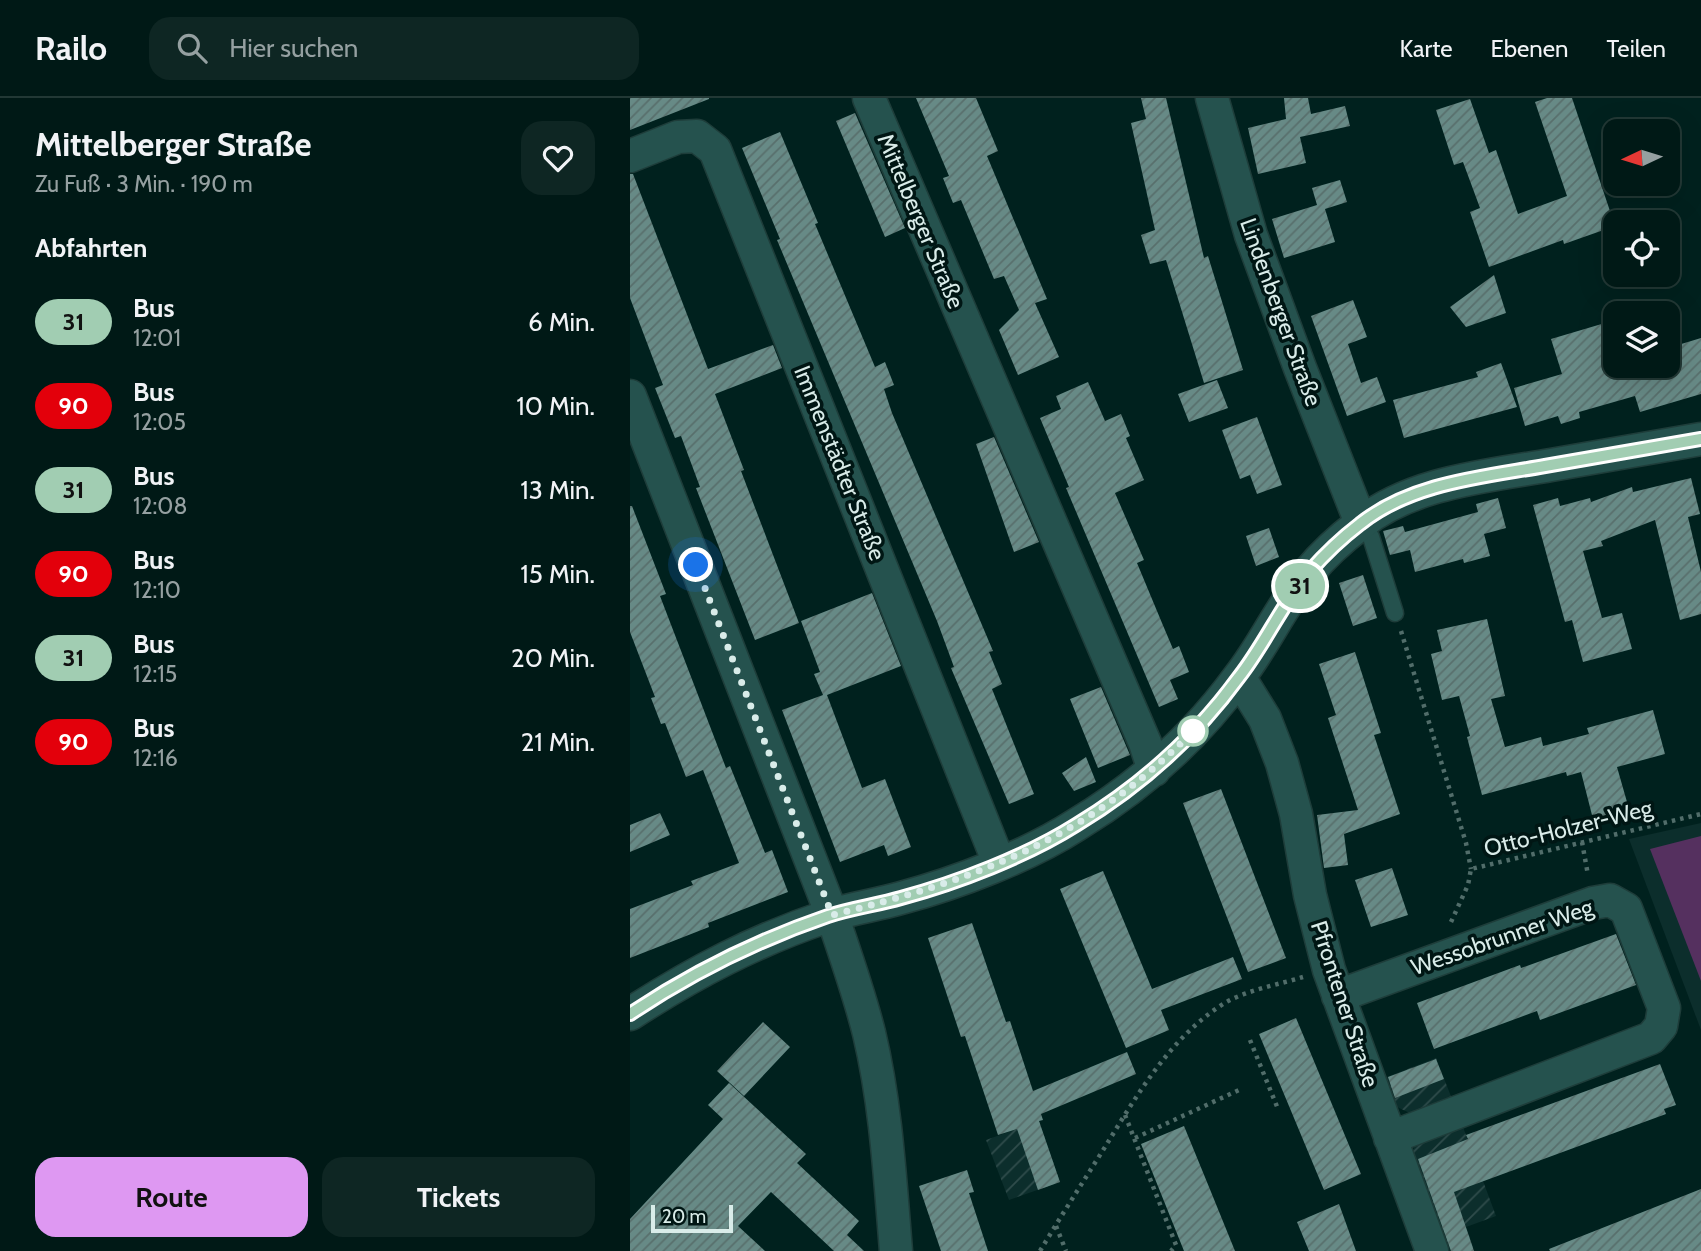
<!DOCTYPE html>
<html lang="de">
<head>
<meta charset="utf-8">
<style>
	:root { --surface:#001916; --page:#0e2623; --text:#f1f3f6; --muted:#95a0a1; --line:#223835; --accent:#de98f2 }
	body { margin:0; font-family:Cabin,sans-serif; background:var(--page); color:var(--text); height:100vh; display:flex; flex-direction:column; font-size:26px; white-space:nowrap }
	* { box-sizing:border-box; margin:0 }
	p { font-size:23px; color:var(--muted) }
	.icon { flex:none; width:38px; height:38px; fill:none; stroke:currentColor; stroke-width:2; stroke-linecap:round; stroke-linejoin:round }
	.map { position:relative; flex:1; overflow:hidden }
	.drawer { display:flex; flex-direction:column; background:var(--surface); width:630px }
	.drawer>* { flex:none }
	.badge { padding:0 14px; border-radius:23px; font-size:24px; line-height:46px }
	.needle { width:46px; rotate:266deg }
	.buttons { position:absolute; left:973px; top:21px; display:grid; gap:14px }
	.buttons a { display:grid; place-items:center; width:77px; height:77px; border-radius:14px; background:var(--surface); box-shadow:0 7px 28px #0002,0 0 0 2px var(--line); font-size:35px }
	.scale { position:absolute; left:21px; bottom:18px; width:82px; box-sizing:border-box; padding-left:7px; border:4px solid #d9ece9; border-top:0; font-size:19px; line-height:24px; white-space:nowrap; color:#d9ece9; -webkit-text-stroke:5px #001614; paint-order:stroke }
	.you { position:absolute; width:35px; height:35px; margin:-18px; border:5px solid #fff; border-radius:50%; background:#1a73e8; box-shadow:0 0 0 10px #1a73e833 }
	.map>.badge { position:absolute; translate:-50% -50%; box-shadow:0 0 0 4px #fff }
	h2 { padding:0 35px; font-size:26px; line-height:63px }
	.round { display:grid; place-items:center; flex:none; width:74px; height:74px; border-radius:21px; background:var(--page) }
	.summary { display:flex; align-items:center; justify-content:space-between; height:119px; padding:0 35px }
	h1 { font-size:33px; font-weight:700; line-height:52px }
	.button { display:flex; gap:14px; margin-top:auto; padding:14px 35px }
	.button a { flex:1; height:80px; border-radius:21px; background:var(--accent); color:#111; font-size:28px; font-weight:700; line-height:80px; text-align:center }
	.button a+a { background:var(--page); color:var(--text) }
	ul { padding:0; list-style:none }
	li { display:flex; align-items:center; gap:21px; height:84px; padding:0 35px }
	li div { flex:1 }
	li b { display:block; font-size:26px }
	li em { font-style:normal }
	li .badge { min-width:77px; font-weight:700; text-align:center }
	header { display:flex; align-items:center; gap:42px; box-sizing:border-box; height:98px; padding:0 35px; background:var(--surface); border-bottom:2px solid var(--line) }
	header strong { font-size:33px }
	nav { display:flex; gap:38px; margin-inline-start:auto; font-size:24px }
	.search { width:490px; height:63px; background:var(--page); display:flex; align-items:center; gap:18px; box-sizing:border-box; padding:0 24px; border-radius:21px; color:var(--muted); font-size:26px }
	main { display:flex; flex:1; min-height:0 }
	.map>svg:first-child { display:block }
	.built { fill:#0c2e2c }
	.industrial { fill:url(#industrial-furrows) }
	.pitch { fill:#55305f }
	.building { fill:url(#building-hatch) }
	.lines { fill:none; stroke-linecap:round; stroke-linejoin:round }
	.service-casing { stroke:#1e3d3a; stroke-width:19 }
	.minor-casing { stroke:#1e3d3a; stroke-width:35 }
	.path { stroke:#516d6a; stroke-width:4.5; stroke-dasharray:3.5 5; stroke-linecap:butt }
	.service { stroke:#25524e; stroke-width:16 }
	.minor { stroke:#25524e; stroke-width:32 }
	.line-casing { stroke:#fff; stroke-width:16 }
	.line { stroke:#a1cdb2; stroke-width:10 }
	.walk { stroke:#d9ece9; stroke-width:7; stroke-dasharray:0 12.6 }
	.stop-dot { fill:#fff; stroke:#a1cdb2; stroke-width:3.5 }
	.labels { text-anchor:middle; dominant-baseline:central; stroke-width:7; stroke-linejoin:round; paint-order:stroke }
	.street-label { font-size:23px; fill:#d9ece9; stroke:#001614 }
</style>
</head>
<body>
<header>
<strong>Railo</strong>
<div class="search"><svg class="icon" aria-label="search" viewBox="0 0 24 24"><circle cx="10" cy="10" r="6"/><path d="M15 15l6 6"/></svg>Hier suchen</div>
<nav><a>Karte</a><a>Ebenen</a><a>Teilen</a></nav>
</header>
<main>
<section class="drawer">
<div class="summary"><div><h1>Mittelberger Straße</h1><p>Zu Fuß · 3 Min. · 190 m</p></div><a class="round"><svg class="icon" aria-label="heart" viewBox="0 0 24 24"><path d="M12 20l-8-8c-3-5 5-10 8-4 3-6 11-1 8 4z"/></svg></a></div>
<h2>Abfahrten</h2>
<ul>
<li><span class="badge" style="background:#a1cdb2;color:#111">31</span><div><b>Bus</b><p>12:01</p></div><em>6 Min.</em></li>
<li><span class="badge" style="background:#e3000b;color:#fff">90</span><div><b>Bus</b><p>12:05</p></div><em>10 Min.</em></li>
<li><span class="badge" style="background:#a1cdb2;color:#111">31</span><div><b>Bus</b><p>12:08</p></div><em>13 Min.</em></li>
<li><span class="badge" style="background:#e3000b;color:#fff">90</span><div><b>Bus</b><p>12:10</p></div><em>15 Min.</em></li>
<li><span class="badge" style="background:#a1cdb2;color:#111">31</span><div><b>Bus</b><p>12:15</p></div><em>20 Min.</em></li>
<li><span class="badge" style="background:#e3000b;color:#fff">90</span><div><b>Bus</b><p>12:16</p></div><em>21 Min.</em></li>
</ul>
<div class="button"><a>Route</a><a>Tickets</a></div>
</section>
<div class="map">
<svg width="1071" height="1153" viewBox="0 0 1071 1153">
	<defs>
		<pattern id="industrial-furrows" width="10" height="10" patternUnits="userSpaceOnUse" patternTransform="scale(1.75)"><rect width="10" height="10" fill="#0c2e2c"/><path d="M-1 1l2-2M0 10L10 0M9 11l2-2" fill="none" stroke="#2f4c4b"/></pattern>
		<pattern id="building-hatch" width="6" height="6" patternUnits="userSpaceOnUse" patternTransform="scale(1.75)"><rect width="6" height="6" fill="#678a86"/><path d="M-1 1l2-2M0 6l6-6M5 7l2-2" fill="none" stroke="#586f6c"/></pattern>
	</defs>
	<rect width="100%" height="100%" fill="#00211e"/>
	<path class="built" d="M 1071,725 L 1071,932 L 999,741 Z"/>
	<path class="industrial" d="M 806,960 L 822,1001 L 782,1016 L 767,1009 L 757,979 Z
		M 830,1021 L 866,1118 L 836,1129 L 843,1149 L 832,1153 L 820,1153 L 783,1052 L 789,1038 Z
		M 409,1023 L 430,1084 L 379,1102 L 356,1042 Z"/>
	<path class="pitch" d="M 1071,738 L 1071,883 L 1020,751 Z"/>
	<path class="building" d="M 0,0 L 79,0 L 79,1 L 0,32 Z
		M 286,0 L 346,0 L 368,53 L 357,58 L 417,201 L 405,205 L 429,259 L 388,277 L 369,232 L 389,212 L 374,178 L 364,181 L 331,102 L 323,105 L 313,80 L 319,78 Z
		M 511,0 L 536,0 L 574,160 L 578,158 L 613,272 L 574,285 L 536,162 L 520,166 L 511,137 L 525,132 L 501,25 L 516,21 Z
		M 654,0 L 678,0 L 681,16 L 715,8 L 720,28 L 670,39 L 676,65 L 628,76 L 618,30 L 656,21 Z
		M 917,0 L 942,0 L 985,128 L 934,146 L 933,142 L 859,169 L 840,114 L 850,110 L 833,64 L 824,67 L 806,12 L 840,1 L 859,55 L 866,52 L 888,116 L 937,98 L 905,4 Z
		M 225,15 L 275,130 L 255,139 L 206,23 Z
		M 150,34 L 188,125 L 185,126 L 245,269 L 255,264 L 264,287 L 254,291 L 262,315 L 363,553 L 359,554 L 372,586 L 362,591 L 404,696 L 379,706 L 321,570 L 324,569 L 307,523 L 147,142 L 150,141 L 112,50 Z
		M 0,76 L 3,76 L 78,271 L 143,247 L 152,270 L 85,296 L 114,372 L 111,373 L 169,525 L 125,542 L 66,390 L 70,389 L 51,338 L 45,340 L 25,290 L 33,287 L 0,200 Z
		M 710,82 L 717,104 L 695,111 L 705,144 L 654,160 L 642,121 L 687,107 L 682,90 Z
		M 864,177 L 876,215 L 836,229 L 820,209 Z
		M 723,202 L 737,239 L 718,246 L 731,285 L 747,279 L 756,304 L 717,318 L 681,218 Z
		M 985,222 L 985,268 L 1038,268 L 1038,250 L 1071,240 L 1071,296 L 1010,314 L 1005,298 L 949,314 L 950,320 L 931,326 L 928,318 L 895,328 L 884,290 L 932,276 L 921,241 Z
		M 871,265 L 887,309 L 774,340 L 763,302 L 848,279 L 846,274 Z
		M 587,282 L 598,310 L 559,324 L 548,296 Z
		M 458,284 L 475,323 L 491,316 L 500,338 L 496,340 L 514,382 L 485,395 L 514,462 L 507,465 L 532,525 L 543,551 L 549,548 L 559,574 L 540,582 L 548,601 L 529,609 L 436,390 L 439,389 L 410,320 L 431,311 L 426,298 Z
		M 627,319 L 652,387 L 627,396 L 620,377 L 610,381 L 592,332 Z
		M 364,339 L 409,444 L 384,454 L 346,346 Z
		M 1061,380 L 1070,416 L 1058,419 L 1071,474 L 1071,516 L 1050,522 L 1025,422 L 971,443 L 973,448 L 953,453 L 972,520 L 992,515 L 1002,551 L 953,564 L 942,522 L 935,524 L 903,407 L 928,400 L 930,408 L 960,400 L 961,404 L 1002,389 L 1003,394 Z
		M 868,400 L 876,430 L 854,436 L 860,458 L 834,465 L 833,461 L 785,474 L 780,452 L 760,457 L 753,433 L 773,428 L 777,440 L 775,434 L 848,414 L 846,406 Z
		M 0,408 L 2,408 L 36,496 L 30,498 L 96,670 L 100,668 L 135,755 L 142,752 L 158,794 L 78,825 L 79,829 L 0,860 L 0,811 L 63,787 L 61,783 L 109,765 L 73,672 L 56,679 L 35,625 L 31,626 L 21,600 L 25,599 L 0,534 Z
		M 639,430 L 649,459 L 626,468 L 616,438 Z
		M 733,477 L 747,520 L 723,528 L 709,485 Z
		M 242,495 L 271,568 L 197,597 L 232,690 L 255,681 L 281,749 L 258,758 L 254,747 L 210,764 L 152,612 L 193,597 L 184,576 L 190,574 L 171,523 Z
		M 857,521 L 875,598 L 861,601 L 875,649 L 911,639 L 913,648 L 959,636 L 957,630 L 1023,612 L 1035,656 L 987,669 L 999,711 L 963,721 L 951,674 L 937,678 L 936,674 L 852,697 L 837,639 L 840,638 L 829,598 L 812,602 L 801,556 L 812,553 L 807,532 Z
		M 725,554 L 751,635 L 744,637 L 770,716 L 714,736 L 718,767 L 694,770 L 687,717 L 728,712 L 698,620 L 706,617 L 689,566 Z
		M 471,589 L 500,657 L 468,670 L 440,601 Z
		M 456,659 L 466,684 L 444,693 L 432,675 Z
		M 591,691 L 656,860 L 618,874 L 553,705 Z
		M 30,715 L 40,737 L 0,754 L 0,727 Z
		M 762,770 L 778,817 L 741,829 L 725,782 Z
		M 473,773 L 522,891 L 603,859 L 612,881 L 531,912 L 539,932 L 496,950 L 430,791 Z
		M 342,825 L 376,924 L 380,923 L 403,993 L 497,954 L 506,976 L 411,1016 L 413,1022 L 409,1023 L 430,1084 L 408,1092 L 387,1031 L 368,1037 L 335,938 L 331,939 L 298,840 Z
		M 986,836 L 1006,887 L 910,922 L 907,913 L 804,951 L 787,905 L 890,867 L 891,870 Z
		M 666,920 L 731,1076 L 694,1092 L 629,936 Z
		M 133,924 L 160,949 L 114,998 L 87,973 Z
		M 806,961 L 814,981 L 765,1000 L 758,979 Z
		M 1030,966 L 1046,1007 L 1034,1011 L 1036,1016 L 824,1094 L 844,1153 L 821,1153 L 788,1061 L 838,1041 L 836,1037 Z
		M 99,985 L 176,1056 L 167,1065 L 229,1123 L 217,1137 L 234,1153 L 204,1153 L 141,1094 L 108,1128 L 135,1153 L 0,1153 L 0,1121 L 93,1021 L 78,1007 Z
		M 554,1028 L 579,1089 L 605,1153 L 554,1153 L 511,1046 Z
		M 337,1072 L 344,1094 L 339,1095 L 358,1153 L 311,1153 L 289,1088 Z
		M 1071,1091 L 1071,1153 L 920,1153 L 919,1151 Z
		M 709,1106 L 726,1153 L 679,1153 L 667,1124 Z"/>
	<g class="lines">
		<defs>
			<path id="service" d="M 731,425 L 741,439 L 765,515"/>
			<path id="minor" d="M 239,0 L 515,645 L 524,672
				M 582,0 L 621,137 L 670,270 L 731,425
				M 0,58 L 48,39 L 67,38 L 85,52 L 369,765
				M 0,298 L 202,817 C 215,856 229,895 239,935 C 256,1006 260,1080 266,1153
				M 609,579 L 635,621 L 652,665 L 666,716 L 680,797 L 699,872 L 802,1153
				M 708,898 L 963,805 L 980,802 L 996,811 L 1034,910 L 1031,928 L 1021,940 L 760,1040
				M 0,916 C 65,874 124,843 198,818 C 222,810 247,807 271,800 C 327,785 398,758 446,727 C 509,689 566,638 609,579 C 635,546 652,506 679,474 C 693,457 713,439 730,426 C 782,384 857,378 921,367 C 971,358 1021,350 1071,341"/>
		</defs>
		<use href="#service" class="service-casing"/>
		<use href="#minor" class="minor-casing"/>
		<path class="path" d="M 771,533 L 836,745 L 841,771
			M 952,744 L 958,777
			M 821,824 L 838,787 L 841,771 L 1071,716
			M 620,942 L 648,1011
			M 495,1017 L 546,1147 L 541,1153
			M 505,1040 L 609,992
			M 426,1128 L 436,1153
			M 410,1153 C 431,1118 453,1084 475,1049 C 507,997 540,940 593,906 C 616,892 647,887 673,879"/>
		<use href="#service" class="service"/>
		<use href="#minor" class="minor"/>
	</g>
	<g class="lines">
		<defs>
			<path id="line" d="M 0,916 C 63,874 125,843 198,818 C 222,810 247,807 271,800 C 327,785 397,758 446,727 C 509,689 566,638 609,579 C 635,546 652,506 679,474 C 694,457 713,439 730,426 C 781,385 853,379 915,368 C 967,359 1019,350 1071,341"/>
		</defs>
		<use href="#line" class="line-casing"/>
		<use href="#line" class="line"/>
		<path class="walk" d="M 66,467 L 202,817 C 345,782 458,741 563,633"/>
	</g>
	<circle class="stop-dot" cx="563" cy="633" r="14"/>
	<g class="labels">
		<g class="street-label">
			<text transform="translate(291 123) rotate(67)">Mittelberger Straße</text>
			<text transform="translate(651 214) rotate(70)">Lindenberger Straße</text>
			<text transform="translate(210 365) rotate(68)">Immenstädter Straße</text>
			<text transform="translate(938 730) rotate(-14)">Otto-Holzer-Weg</text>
			<text transform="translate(872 839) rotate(-19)">Wessobrunner Weg</text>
			<text transform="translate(715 906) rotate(72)">Pfrontener Straße</text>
		</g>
	</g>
</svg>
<div class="buttons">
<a><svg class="needle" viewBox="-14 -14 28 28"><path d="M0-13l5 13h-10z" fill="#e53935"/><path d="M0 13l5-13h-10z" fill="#95a0a1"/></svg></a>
<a><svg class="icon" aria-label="locate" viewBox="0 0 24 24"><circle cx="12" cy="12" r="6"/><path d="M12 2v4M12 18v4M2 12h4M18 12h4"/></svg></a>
<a><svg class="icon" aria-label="layers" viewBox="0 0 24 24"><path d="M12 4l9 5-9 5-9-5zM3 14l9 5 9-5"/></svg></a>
</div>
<div class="scale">20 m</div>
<div class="you" style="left:66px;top:467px"></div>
<b class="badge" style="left:670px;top:488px;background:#a1cdb2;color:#111">31</b>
</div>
</main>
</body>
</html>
